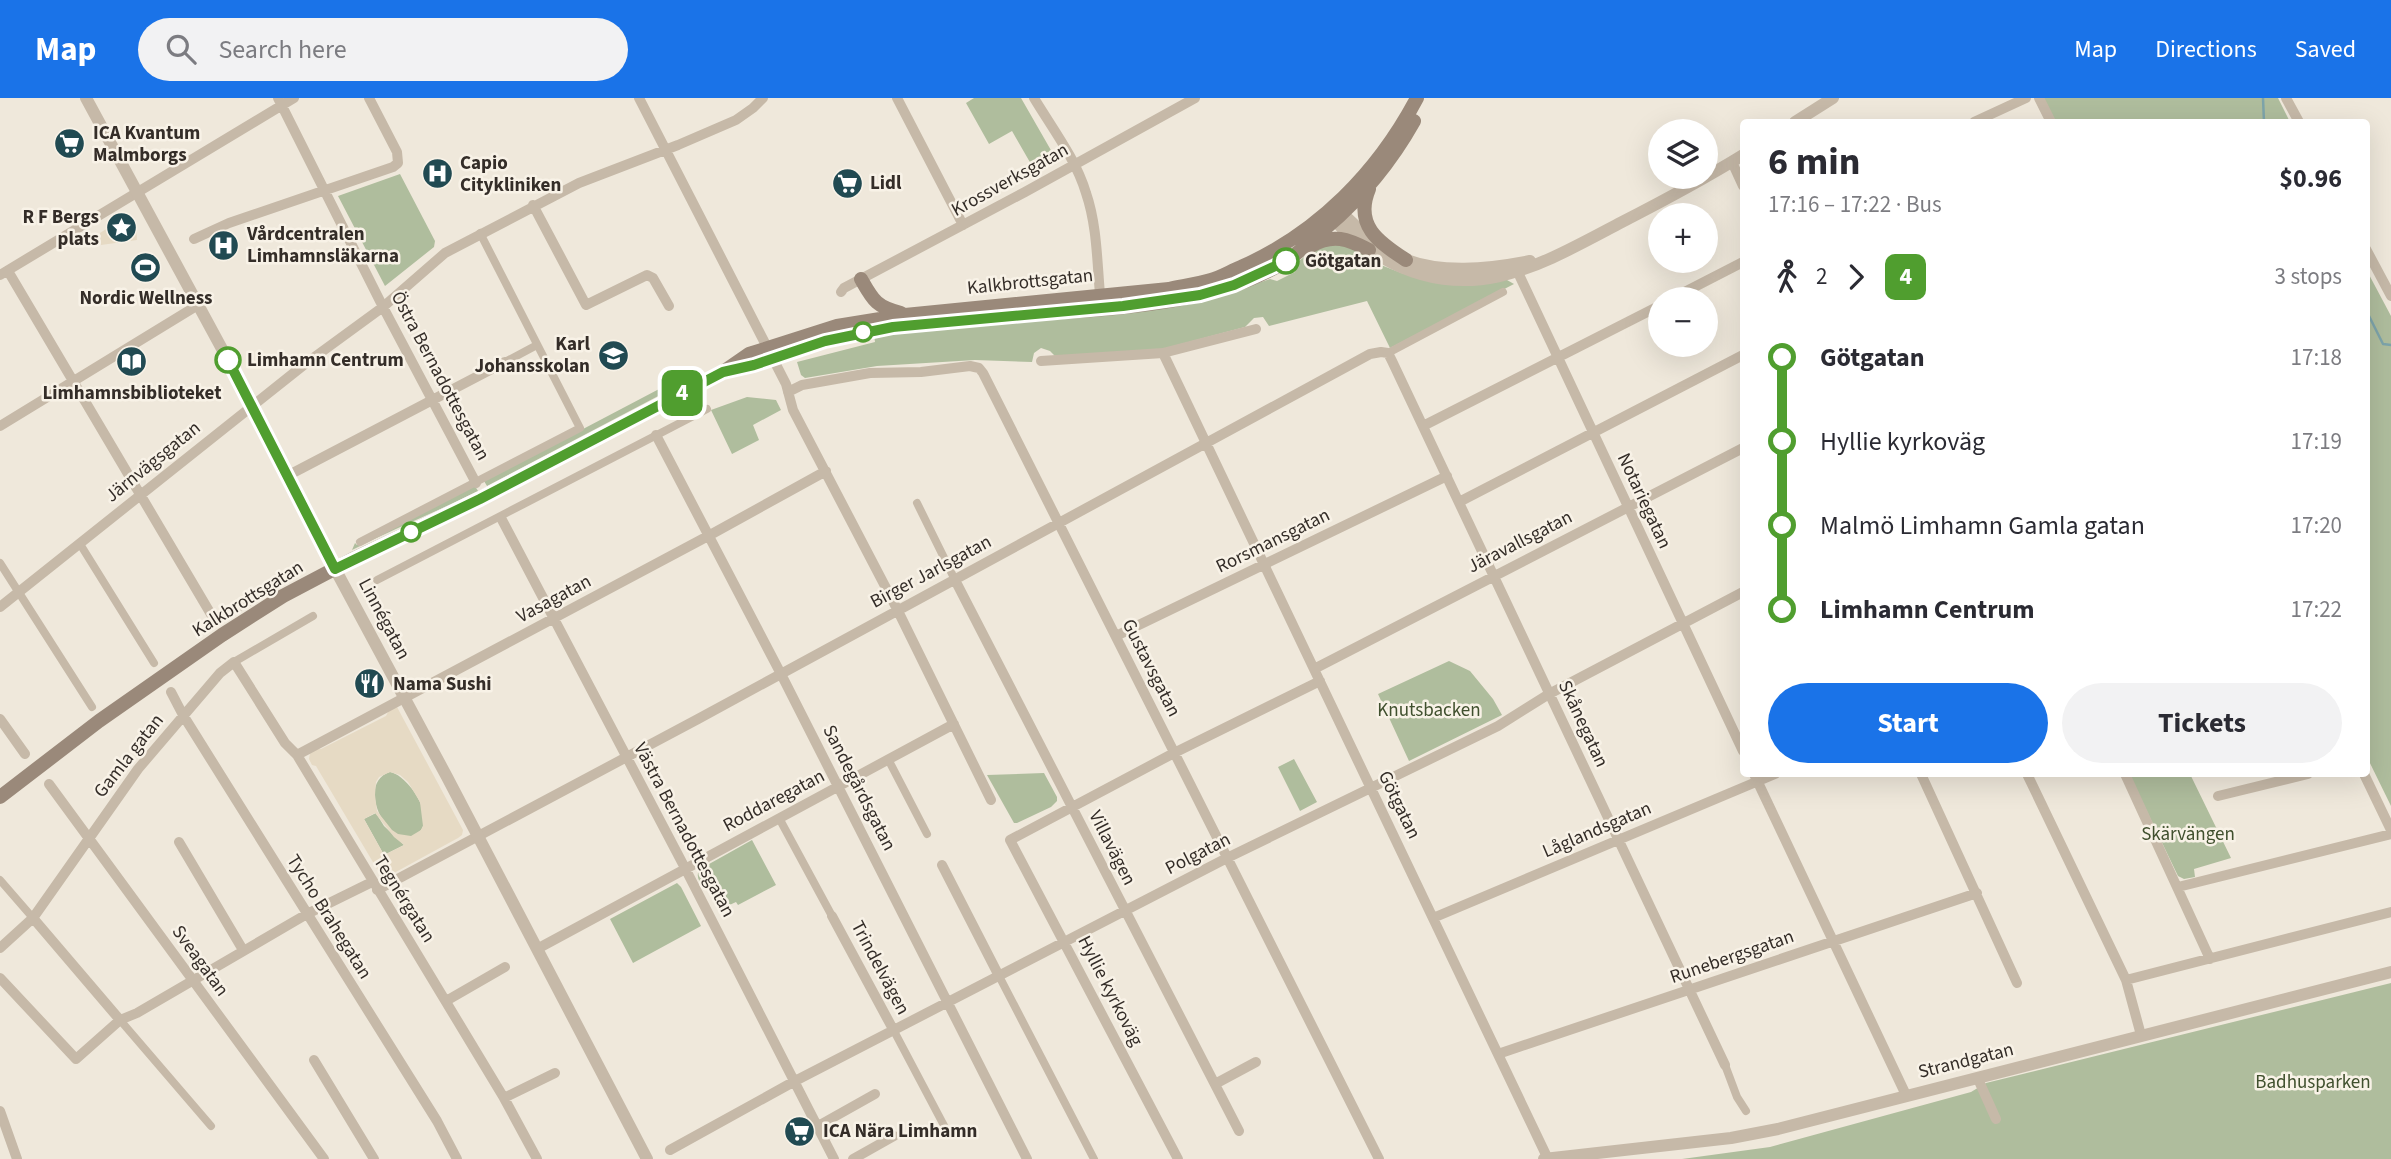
<!DOCTYPE html>
<html lang="en">
<head>
<meta charset="utf-8">
<style>
	:root { --surface:#fff; --page:#f2f2f3; --text:#2b2b33; --muted:#7c7c81; --accent:#1a73e8 }
	body { margin:0; font-family:"Source Sans 3",sans-serif; background:var(--page); color:var(--text); height:100vh; display:flex; flex-direction:column; font-size:26px; white-space:nowrap }
	* { box-sizing:border-box; margin:0 }
	p { font-size:23px; color:var(--muted) }
	.icon { flex:none; width:38px; height:38px; fill:none; stroke:currentColor; stroke-width:2; stroke-linecap:round; stroke-linejoin:round }
	.map { position:relative; flex:1; overflow:hidden }
	.details { position:absolute; left:1740px; top:21px; width:630px; height:658px; display:flex; flex-direction:column; background:var(--surface); border-radius:7px; box-shadow:0 7px 28px #0002 }
	.details>* { flex:none }
	.badge { padding:0 14px; border-radius:10px; font-size:24px; line-height:46px }
	.tools { position:absolute; left:1648px; top:21px; display:grid; gap:14px }
	.tools a { display:grid; place-items:center; width:70px; height:70px; border-radius:50%; background:var(--surface); box-shadow:0 7px 28px #0002; font-size:35px }
	.map>.badge { position:absolute; translate:-50% -50%; box-shadow:0 0 0 4px #fff }
	.legs { display:flex; align-items:center; gap:10px; height:77px; padding:0 28px; font-size:23px }
	.legs p { margin-inline-start:auto }
	.headline { display:flex; align-items:center; justify-content:space-between; height:119px; padding:0 28px }
	h1 { font-size:38px; font-weight:700; line-height:52px }
	.button { display:flex; gap:14px; margin-top:auto; padding:14px 28px }
	.button a { flex:1; height:80px; border-radius:42px; background:var(--accent); color:#fff; font-size:28px; font-weight:700; line-height:80px; text-align:center }
	.button a+a { background:var(--page); color:var(--text) }
	ul { padding:0 28px; list-style:none }
	li { display:flex; align-items:center; gap:24px; height:84px; font-size:26px }
	li i { display:grid; place-items:center; width:10px; height:100%; margin:0 9px; background:currentColor }
	li i::after { content:''; width:18px; height:18px; margin:-9px; border:5px solid; border-radius:50%; background:var(--surface) }
	li p { margin-inline-start:auto }
	li:first-child i { background:linear-gradient(#0000 50%,currentColor 0) }
	li:last-child i { background:linear-gradient(currentColor 50%,#0000 0) }
	header { display:flex; align-items:center; gap:42px; box-sizing:border-box; height:98px; padding:0 35px; background:var(--accent); color:#fff }
	header strong { font-size:33px }
	nav { display:flex; gap:38px; margin-inline-start:auto; font-size:24px }
	.search { width:490px; height:63px; background:var(--page); display:flex; align-items:center; gap:18px; box-sizing:border-box; padding:0 24px; border-radius:38px; color:var(--muted); font-size:26px }
	.map>svg:first-child { display:block }
	.green { fill:#afbd9d }
	.plaza { fill:#e6dac4; fill-rule:evenodd }
	.lines { fill:none; stroke-linecap:round; stroke-linejoin:round }
	.stream { stroke:#7da4aa; stroke-width:2.5 }
	.pedestrian { stroke:#c6b9a8; stroke-width:8 }
	.minor { stroke:#c6b9a8; stroke-width:10 }
	.tertiary { stroke:#c6b9a8; stroke-width:12 }
	.secondary { stroke:#9a897a; stroke-width:14 }
	.line-1-casing { stroke:#fff; stroke-width:16 }
	.line-1 { stroke:#509e2f; stroke-width:10 }
	.stop-1-dot { fill:#fff; stroke:#509e2f; stroke-width:3.5 }
	.labels { text-anchor:middle; dominant-baseline:central; stroke-width:5; stroke-linejoin:round; paint-order:stroke }
	.poi-label { font-size:19px; font-weight:bold; fill:#342d28; stroke:#f8f2e7; text-anchor:start }
	.street-label { font-size:19px; fill:#342d28; stroke:#f8f2e7 }
	.stop-label { font-size:19px; font-weight:bold; fill:#342d28; stroke:#f8f2e7; text-anchor:start }
	.park-label { font-size:19px; fill:#40502e; stroke:#f8f2e7 }
</style>
</head>
<body>
<header>
<strong>Map</strong>
<div class="search"><svg class="icon" aria-label="search" viewBox="0 0 24 24"><circle cx="10" cy="10" r="6"/><path d="M15 15l6 6"/></svg>Search here</div>
<nav><a>Map</a><a>Directions</a><a>Saved</a></nav>
</header>
<div class="map">
<svg width="2391" height="1061" viewBox="0 0 2391 1061">
	<rect width="100%" height="100%" fill="#efe8db"/>
	<path class="green" d="M 974,0 L 1021,0 L 1052,54 L 1053,58 L 1050,64 L 1035,73 L 1012,33 L 989,46 L 966,5 Z
		M 2042,0 L 2278,0 L 2290,24 L 2054,24 Z
		M 400,76 L 435,143 L 434,149 L 385,188 L 338,98 Z
		M 1336,144 L 1365,155 L 1381,167 L 1404,176 L 1507,182 L 1514,186 L 1390,250 L 1367,203 L 1269,228 L 1263,219 L 1254,220 L 1245,229 L 1155,253 L 1055,258 L 1050,253 L 1041,250 L 1034,255 L 1032,264 L 975,262 L 877,268 L 805,280 L 801,277 L 797,264 L 875,244 L 874,237 L 906,231 L 1166,209 L 1215,200 L 1270,181 L 1277,183 L 1295,174 L 1296,165 L 1319,148 Z
		M 2366,171 L 2391,218 L 2391,708 L 2366,657 Z
		M 680,280 L 683,285 L 487,388 L 484,383 Z
		M 747,299 L 776,302 L 781,312 L 753,327 L 759,342 L 732,356 L 711,312 Z
		M 475,388 L 478,393 C 437,414 393,431 352,452 L 355,445 L 357,447 Z
		M 1449,563 L 1470,573 L 1493,601 L 1502,617 L 1409,663 L 1378,596 Z
		M 1294,661 L 1317,704 L 1300,713 L 1278,669 Z
		M 390,674 C 408,677 437,720 418,735 C 391,756 353,686 390,674 Z
		M 1044,675 L 1057,699 L 1057,703 L 1051,709 L 1017,725 L 1014,725 L 987,677 Z
		M 2129,676 L 2190,676 L 2231,760 L 2194,771 L 2195,779 L 2184,781 L 2178,778 Z
		M 376,715 L 384,728 L 404,747 L 384,757 L 364,721 Z
		M 752,742 L 776,787 L 738,807 L 736,804 L 723,810 L 710,787 L 703,790 C 699,782 694,776 702,770 Z
		M 677,785 L 681,789 L 701,828 L 633,865 L 610,821 Z
		M 2391,885 L 2391,1061 L 1682,1061 L 1770,1049 L 1971,994 L 1986,985 Z"/>
	<path class="plaza" d="M 126,118 L 136,126 L 137,142 L 101,147 L 100,135 Z
		M 397,609 L 463,732 L 462,737 L 458,740 L 383,781 L 316,668 L 312,667 L 309,661 L 310,655 L 317,650 L 321,651 L 386,618 L 389,612 ZM 390,674 L 400,677 L 408,684 L 420,704 L 423,728 L 421,732 L 411,738 L 398,736 L 392,732 L 377,713 L 375,697 L 376,684 L 379,679 ZM 375,715 L 394,739 L 404,747 L 384,757 L 364,721 Z"/>
	<g class="lines">
		<path class="stream" d="M 2263,0 L 2264,24
			M 2366,212 L 2383,246 L 2391,247"/>
		<path class="pedestrian" d="M 1388,255 L 1503,194
			M 505,264 L 537,247
			M 917,405 L 955,482
			M 360,444 L 580,330 L 480,135
			M 80,446 L 154,565
			M 0,465 L 92,609
			M 377,482 L 707,311
			M 215,523 L 259,498
			M 234,564 L 313,518
			M 888,661 L 927,736
			M 779,720 L 832,818
			M 0,782 L 33,820
			M 999,878 L 1094,1061
			M 120,922 L 211,1028
			M 894,933 L 949,1037
			M 1725,967 L 1737,999 L 1746,1013"/>
		<path class="minor" d="M 278,0 L 383,209 L 476,385
			M 639,0 L 786,286 L 793,312 L 897,511 L 991,702
			M 897,0 L 963,127
			M 1034,0 C 1052,30 1076,61 1086,95 C 1097,127 1097,163 1100,196
			M 2039,0 L 2051,24
			M 2286,0 L 2299,24
			M 1974,24 L 2026,0
			M 1732,64 L 1743,88
			M 533,107 L 586,207 L 647,177 L 653,180 L 669,208
			M 194,141 L 229,125 L 393,69 L 398,65 L 397,54 L 369,0
			M 2366,151 L 2391,198
			M 1514,166 L 1743,653
			M 8,173 L 215,523
			M 0,177 L 294,0
			M 841,194 L 844,190 L 1025,94 L 1195,0
			M 1671,201 L 1743,164
			M 1163,255 L 1548,1061
			M 1041,263 L 1163,255 L 1256,231
			M 788,294 L 802,287 L 870,275 L 921,274 L 970,268 L 979,270 L 983,275 L 1379,1061
			M 0,328 L 198,207
			M 1423,328 L 1661,207
			M 656,337 L 781,576 L 1027,1061
			M 287,378 L 505,264
			M 1459,404 L 1743,257
			M 501,420 L 685,770 L 834,1061
			M 955,482 L 1239,1033
			M 0,509 L 305,266 L 383,209 L 445,155 L 579,85 L 678,47 L 736,22 L 753,10 L 763,0
			M 1116,538 L 1447,378
			M 1314,571 L 1743,350
			M 171,594 L 183,617 L 437,1023 L 457,1061
			M 0,621 L 25,656
			M 297,657 L 710,437 L 826,373
			M 1754,676 L 1906,997
			M 1921,676 L 2017,885
			M 2027,676 L 2126,882 L 2141,937
			M 2125,676 L 2210,861
			M 2364,676 L 2391,732
			M 49,686 L 324,1061
			M 2218,698 L 2308,676
			M 179,744 L 243,852
			M 942,767 L 999,878
			M 2178,789 L 2391,736
			M 377,792 L 698,621 L 1370,256 L 1381,254 L 1388,255 L 1392,263 L 1725,967
			M 832,818 L 894,933
			M 33,820 L 120,922
			M 1433,820 L 1775,676
			M 0,850 L 33,820 L 138,671 L 220,575 L 234,564 L 285,645 L 297,657 L 504,1000 L 537,1061
			M 537,851 L 954,626
			M 0,880 L 76,961 L 120,922 L 137,915 L 307,816 L 372,784
			M 2126,882 L 2391,814
			M 446,903 L 505,869
			M 1498,956 L 1977,795
			M 314,962 L 374,1061
			M 1978,981 L 1996,1021
			M 1215,986 L 1256,964
			M 504,1000 L 555,975
			M 0,1013 L 17,1061
			M 818,1028 L 875,996
			M 670,1052 L 795,983 L 1227,760 L 1498,628 L 1549,596 L 1743,494
			M 853,1061 L 894,1038
			M 1178,1061 L 1010,742 L 1174,655 L 1320,583"/>
		<path class="tertiary" d="M 86,0 L 228,262 L 326,454 L 447,679 L 647,1061
			M 1795,24 L 1833,0
			M 1335,112 L 1342,115 L 1377,148
			M 1333,115 C 1339,135 1366,150 1383,160 C 1472,210 1542,166 1622,124 C 1663,103 1704,81 1743,57
			M 1399,159 C 1439,177 1489,171 1530,163
			M 1544,1061 L 1731,1040 L 1778,1031 L 2391,874"/>
		<path class="secondary" d="M 1369,91 C 1354,127 1378,144 1406,162
			M 1311,148 C 1333,135 1348,141 1369,152
			M 861,181 C 873,202 876,209 901,215
			M 731,272 C 763,265 792,252 823,243 C 857,234 892,229 927,224 C 1034,210 1194,222 1286,163 C 1300,154 1313,141 1327,129 C 1362,99 1391,64 1414,23
			M 0,699 L 99,623 L 222,537 L 283,498 L 355,460 L 479,401 L 723,274 L 749,256 L 837,228 L 905,217 L 1169,191 C 1183,188 1198,186 1211,182 C 1221,179 1231,173 1241,169 C 1318,135 1378,74 1417,0"/>
	</g>
	<g class="lines">
		<defs>
			<path id="line-1" d="M 228,262 L 335,471 L 480,401 L 723,274 L 754,267 L 825,243 L 893,229 L 1123,208 L 1200,197 L 1234,187 L 1286,163"/>
		</defs>
		<use href="#line-1" class="line-1-casing"/>
		<use href="#line-1" class="line-1"/>
	</g>
	<defs>
		<symbol id="supermarket-disc" viewBox="-11 -11 22 22"><circle r="9.5" fill="#214a52" stroke="#f8f2e7"/><path d="M-6-5.5h2.5l.6 2H6L4.5 2H-2.5L-4.4-4H-6ZM-1.5 3.2a1.3 1.3 0 1 0 .1 0ZM3 3.2a1.3 1.3 0 1 0 .1 0Z" fill="#fff"/></symbol>
		<symbol id="hospital-disc" viewBox="-11 -11 22 22"><circle r="9.5" fill="#214a52" stroke="#f8f2e7"/><path d="M-5-5h3v3.5h4V-5h3V5h-3V1.5h-4V5h-3Z" fill="#fff"/></symbol>
		<symbol id="sight-disc" viewBox="-11 -11 22 22"><circle r="9.5" fill="#214a52" stroke="#f8f2e7"/><path d="M0-6L1.8-2.2L6-1.7L2.9 1.2L3.7 5.4L0 3.3L-3.7 5.4L-2.9 1.2L-6-1.7L-1.8-2.2Z" fill="#fff"/></symbol>
		<symbol id="stadium-disc" viewBox="-11 -11 22 22"><circle r="9.5" fill="#214a52" stroke="#f8f2e7"/><path d="M0-5a6.5 5 0 1 0 0 10a6.5 5 0 1 0 0-10ZM-3.5-1.8h7v3.6h-7Z" fill="#fff"/></symbol>
		<symbol id="school-disc" viewBox="-11 -11 22 22"><circle r="9.5" fill="#214a52" stroke="#f8f2e7"/><path d="M0-5L7-2L0 1L-7-2ZM-4 1L0 2.5L4 1V4Q0 6-4 4Z" fill="#fff"/></symbol>
		<symbol id="library-disc" viewBox="-11 -11 22 22"><circle r="9.5" fill="#214a52" stroke="#f8f2e7"/><path d="M-6-4Q-3-5.5-.7-3.5V5Q-3 3-6 4ZM6-4Q3-5.5 .7-3.5V5Q3 3 6 4Z" fill="#fff"/></symbol>
		<symbol id="restaurant-disc" viewBox="-11 -11 22 22"><circle r="9.5" fill="#214a52" stroke="#f8f2e7"/><path d="M-5-6h1v4h1v-4h1v4h1v-4h1v5L-1.5 .5V6h-2V.5L-5-1ZM5-6V6H3V1.5H1.5Q1.5-4 5-6Z" fill="#fff"/></symbol>
	</defs>
	<g fill-rule="evenodd">
		<use href="#supermarket-disc" x="52" y="28" width="35" height="35"/>
		<use href="#hospital-disc" x="420" y="58" width="35" height="35"/>
		<use href="#supermarket-disc" x="830" y="68" width="35" height="35"/>
		<use href="#sight-disc" x="104" y="112" width="35" height="35"/>
		<use href="#hospital-disc" x="206" y="130" width="35" height="35"/>
		<use href="#stadium-disc" x="128" y="152" width="35" height="35"/>
		<use href="#school-disc" x="596" y="240" width="35" height="35"/>
		<use href="#library-disc" x="114" y="246" width="35" height="35"/>
		<use href="#restaurant-disc" x="352" y="568" width="35" height="35"/>
		<use href="#supermarket-disc" x="782" y="1016" width="35" height="35"/>
	</g>
	<g class="stop-1-dot">
		<circle cx="1286" cy="163" r="12"/>
		<circle cx="863" cy="234" r="9"/>
		<circle cx="228" cy="262" r="12"/>
		<circle cx="411" cy="434" r="9"/>
	</g>
	<g class="labels">
		<g class="poi-label">
			<text x="93" y="35">ICA Kvantum<tspan x="93" dy="22">Malmborgs</tspan></text>
			<text x="460" y="65">Capio<tspan x="460" dy="22">Citykliniken</tspan></text>
			<text x="870" y="85">Lidl</text>
			<text x="99" y="119" text-anchor="end">R F Bergs<tspan x="99" dy="22">plats</tspan></text>
			<text x="247" y="136">Vårdcentralen<tspan x="247" dy="22">Limhamnsläkarna</tspan></text>
			<text x="146" y="200" text-anchor="middle">Nordic Wellness</text>
			<text x="590" y="246" text-anchor="end">Karl<tspan x="590" dy="22">Johansskolan</tspan></text>
			<text x="132" y="295" text-anchor="middle">Limhamnsbiblioteket</text>
			<text x="393" y="586">Nama Sushi</text>
			<text x="823" y="1033">ICA Nära Limhamn</text>
		</g>
		<g class="street-label">
			<text transform="translate(1010 82) rotate(-29)">Krossverksgatan</text>
			<text transform="translate(1030 184) rotate(-6)">Kalkbrottsgatan</text>
			<text transform="translate(440 278) rotate(62)">Östra Bernadottesgatan</text>
			<text transform="translate(153 364) rotate(-39)">Järnvägsgatan</text>
			<text transform="translate(1644 403) rotate(65)">Notariegatan</text>
			<text transform="translate(1273 443) rotate(-26)">Rorsmansgatan</text>
			<text transform="translate(1520 444) rotate(-27)">Järavallsgatan</text>
			<text transform="translate(931 474) rotate(-28)">Birger Jarlsgatan</text>
			<text transform="translate(248 501) rotate(-32)">Kalkbrottsgatan</text>
			<text transform="translate(554 501) rotate(-28)">Vasagatan</text>
			<text transform="translate(384 521) rotate(62)">Linnégatan</text>
			<text transform="translate(1151 570) rotate(63)">Gustavsgatan</text>
			<text transform="translate(1583 626) rotate(65)">Skånegatan</text>
			<text transform="translate(129 658) rotate(-52)">Gamla gatan</text>
			<text transform="translate(859 690) rotate(63)">Sandegårdsgatan</text>
			<text transform="translate(774 703) rotate(-28)">Roddaregatan</text>
			<text transform="translate(1399 707) rotate(64)">Götgatan</text>
			<text transform="translate(684 732) rotate(62)">Västra Bernadottesgatan</text>
			<text transform="translate(1597 732) rotate(-23)">Låglandsgatan</text>
			<text transform="translate(1112 750) rotate(63)">Villavägen</text>
			<text transform="translate(1198 756) rotate(-27)">Polgatan</text>
			<text transform="translate(404 801) rotate(58)">Tegnérgatan</text>
			<text transform="translate(329 819) rotate(58)">Tycho Brahegatan</text>
			<text transform="translate(1732 859) rotate(-19)">Runebergsgatan</text>
			<text transform="translate(200 863) rotate(54)">Sveagatan</text>
			<text transform="translate(880 870) rotate(62)">Trindelvägen</text>
			<text transform="translate(1110 893) rotate(63)">Hyllie kyrkoväg</text>
			<text transform="translate(1966 963) rotate(-14)">Strandgatan</text>
		</g>
		<g class="stop-label">
			<text x="1305" y="163">Götgatan</text>
			<text x="247" y="262">Limhamn Centrum</text>
		</g>
		<g class="park-label">
			<text x="1429" y="612">Knutsbacken</text>
			<text x="2188" y="736">Skärvängen</text>
			<text x="2313" y="984">Badhusparken</text>
		</g>
	</g>
</svg>
<div class="tools">
<a><svg class="icon" aria-label="layers" viewBox="0 0 24 24"><path d="M12 4l9 5-9 5-9-5zM3 14l9 5 9-5"/></svg></a>
<a>+</a>
<a>−</a>
</div>
<b class="badge" style="left:682px;top:295px;background:#509e2f;color:#fff">4</b>
<section class="details">
<div class="headline"><div><h1>6 min</h1><p>17:16 – 17:22 · Bus</p></div><b>$0.96</b></div>
<div class="legs"><svg class="icon" aria-label="walk" viewBox="0 0 24 24"><circle cx="13" cy="4" r="2"/><path d="M13 8l-2 6 4 7M11 14l-3 7M7 12l3-4h3l4 4"/></svg>2<svg class="icon" aria-label="forward" viewBox="0 0 24 24"><path d="M9 5l7 7-7 7"/></svg><b class="badge" style="background:#509e2f;color:#fff">4</b><p>3 stops</p></div>
<ul>
<li><i style="color:#509e2f"></i><b>Götgatan</b><p>17:18</p></li>
<li><i style="color:#509e2f"></i><span>Hyllie kyrkoväg</span><p>17:19</p></li>
<li><i style="color:#509e2f"></i><span>Malmö Limhamn Gamla gatan</span><p>17:20</p></li>
<li><i style="color:#509e2f"></i><b>Limhamn Centrum</b><p>17:22</p></li>
</ul>
<div class="button"><a>Start</a><a>Tickets</a></div>
</section>
</div>
</body>
</html>
